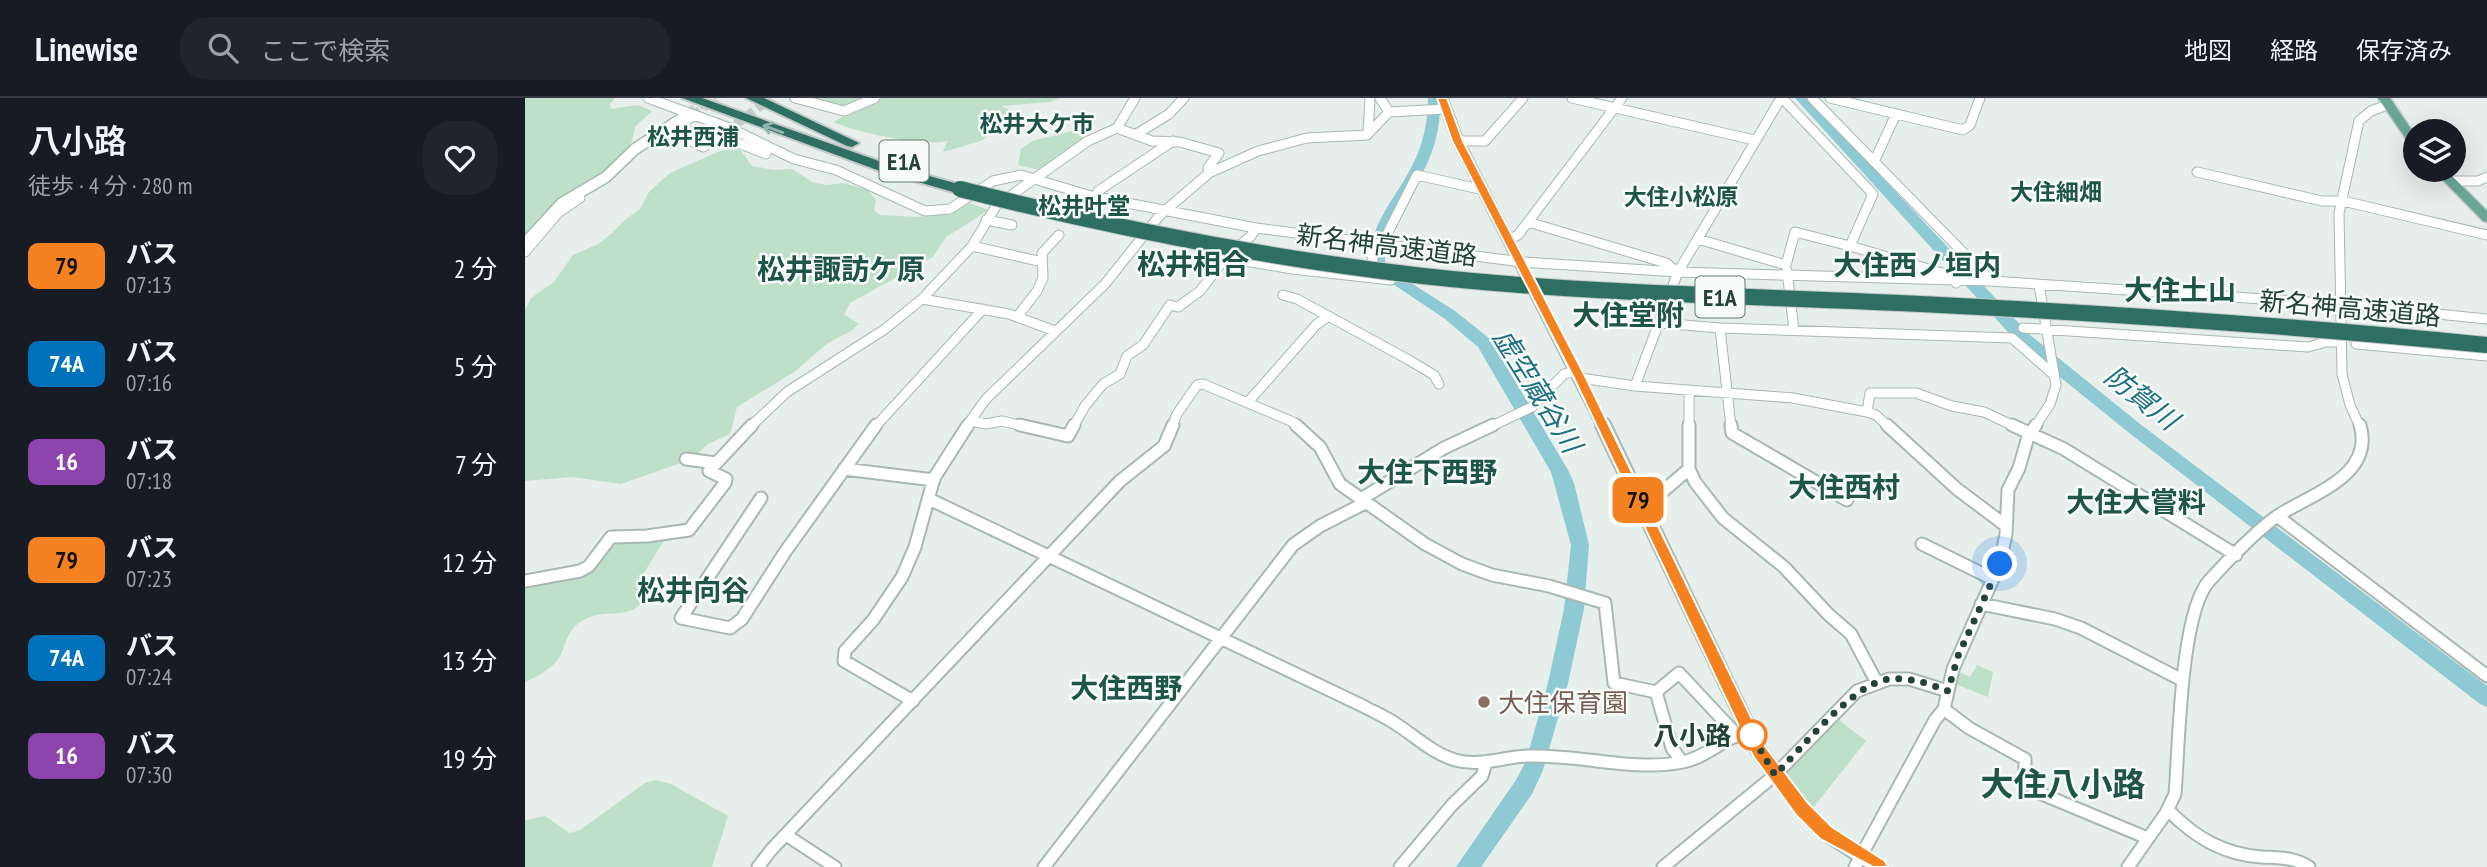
<!DOCTYPE html>
<html lang="ja">
<head>
<meta charset="utf-8">
<style>
	:root { --surface:#171b24; --page:#20242c; --text:#f1f3f6; --muted:#9ea1a6; --line:#363941 }
	body { margin:0; font-family:"PT Sans Narrow","Noto Sans JP",sans-serif; background:var(--page); color:var(--text); height:100vh; display:flex; flex-direction:column; font-size:26px; white-space:nowrap }
	* { box-sizing:border-box; margin:0 }
	p { font-size:23px; color:var(--muted) }
	.icon { flex:none; width:38px; height:38px; fill:none; stroke:currentColor; stroke-width:2; stroke-linecap:round; stroke-linejoin:round }
	.map { position:relative; flex:1; overflow:hidden }
	.drawer { display:flex; flex-direction:column; background:var(--surface); width:525px }
	.drawer>* { flex:none }
	.badge { padding:0 14px; border-radius:10px; font-size:24px; line-height:46px }
	.tools { position:absolute; left:1878px; top:21px; display:grid; gap:14px }
	.tools a { display:grid; place-items:center; width:63px; height:63px; border-radius:50%; background:var(--surface); box-shadow:0 7px 28px #0002; font-size:35px }
	.you { position:absolute; width:35px; height:35px; margin:-18px; border:5px solid #fff; border-radius:50%; background:#1a73e8; box-shadow:0 0 0 10px #1a73e833 }
	.map>.badge { position:absolute; translate:-50% -50%; box-shadow:0 0 0 4px #fff }
	.round { display:grid; place-items:center; flex:none; width:74px; height:74px; border-radius:28px; background:var(--page) }
	.summary { display:flex; align-items:center; justify-content:space-between; height:119px; padding:0 28px }
	h1 { font-size:33px; font-weight:600; line-height:52px }
	ul { padding:0; list-style:none }
	li { display:flex; align-items:center; gap:21px; height:98px; padding:0 28px }
	li div { flex:1 }
	li b { display:block; font-size:26px }
	li em { font-style:normal }
	li .badge { min-width:77px; font-weight:700; text-align:center }
	header { display:flex; align-items:center; gap:42px; box-sizing:border-box; height:98px; padding:0 35px; background:var(--surface); border-bottom:2px solid var(--line) }
	header strong { font-size:33px }
	nav { display:flex; gap:38px; margin-inline-start:auto; font-size:24px }
	.search { width:490px; height:63px; background:var(--page); display:flex; align-items:center; gap:18px; box-sizing:border-box; padding:0 24px; border-radius:28px; color:var(--muted); font-size:26px }
	main { display:flex; flex:1; min-height:0 }
	.map>svg:first-child { display:block }
	.green { fill:#bfe0c8 }
	.lines { fill:none; stroke-linecap:round; stroke-linejoin:round }
	.river { fill:#8ec9d4; fill-rule:evenodd }
	.minor-tunnel { stroke:#bfccc8; stroke-width:9; stroke-dasharray:9 4.5; stroke-linecap:butt }
	.tertiary-tunnel { stroke:#bfccc8; stroke-width:10; stroke-dasharray:10 5; stroke-linecap:butt }
	.minor-far1-casing { stroke:#a8b8b2; stroke-width:11 }
	.minor-casing { stroke:#a8b8b2; stroke-width:15 }
	.tertiary-far1-casing { stroke:#a8b8b2; stroke-width:13 }
	.tertiary-casing { stroke:#a8b8b2; stroke-width:18 }
	.primary-casing { stroke:#c2cac8; stroke-width:3 }
	.motorway-casing { stroke:#c2cac8; stroke-width:4 }
	.minor-far1 { stroke:#fff; stroke-width:9 }
	.minor { stroke:#fff; stroke-width:11 }
	.tertiary-far1 { stroke:#fff; stroke-width:10 }
	.tertiary { stroke:#fff; stroke-width:14 }
	.primary { fill:#6aa596; fill-rule:evenodd }
	.motorway { fill:#2f6f62; fill-rule:evenodd }
	.motorway-bridge-casing { stroke:#c2cac8; stroke-width:18; stroke-linecap:butt }
	.motorway-bridge { stroke:#2f6f62; stroke-width:16 }
	.oneway { stroke:#93b5ae }
	.line { fill:#f58220; stroke:#fff; stroke-width:2 }
	.walk { stroke:#24423a; stroke-width:7; stroke-dasharray:0 12.6 }
	.education-dot { fill:#8d6e63; stroke:#f7fbf9; stroke-width:2.5 }
	.stop-dot { fill:#fff; stroke:#f58220; stroke-width:3.5 }
	.labels { text-anchor:middle; dominant-baseline:central; stroke-width:5; stroke-linejoin:round; paint-order:stroke }
	.far-neighbourhood-label { font-size:23px; font-weight:bold; fill:#1f5548; stroke:#f7fbf9 }
	.shield { fill:#f7fbf9; stroke:#637a73; stroke-width:2 }
	.shield-label { font-size:24px; font-weight:bold; fill:#24423a }
	.street-label { font-size:26px; fill:#24423a; stroke:#f7fbf9 }
	.education-label { font-size:26px; fill:#785e54; stroke:#f7fbf9; text-anchor:start }
	.stop-label { font-size:26px; font-weight:bold; fill:#24423a; stroke:#f7fbf9; text-anchor:end }
	.neighbourhood-label { font-size:28px; font-weight:bold; fill:#1f5548; stroke:#f7fbf9 }
	.water-label { font-size:28px; font-style:italic; fill:#1c6f80; stroke:#f7fbf9 }
	.near-neighbourhood-label { font-size:33px; font-weight:bold; fill:#1f5548; stroke:#f7fbf9 }
</style>
</head>
<body>
<header>
<strong>Linewise</strong>
<div class="search"><svg class="icon" aria-label="search" viewBox="0 0 24 24"><circle cx="10" cy="10" r="6"/><path d="M15 15l6 6"/></svg>ここで検索</div>
<nav><a>地図</a><a>経路</a><a>保存済み</a></nav>
</header>
<main>
<section class="drawer">
<div class="summary"><div><h1>八小路</h1><p>徒歩 · 4 分 · 280 m</p></div><a class="round"><svg class="icon" aria-label="heart" viewBox="0 0 24 24"><path d="M12 20l-8-8c-3-5 5-10 8-4 3-6 11-1 8 4z"/></svg></a></div>
<ul>
<li><span class="badge" style="background:#f58220;color:#111">79</span><div><b>バス</b><p>07:13</p></div><em>2 分</em></li>
<li><span class="badge" style="background:#0072bc;color:#fff">74A</span><div><b>バス</b><p>07:16</p></div><em>5 分</em></li>
<li><span class="badge" style="background:#8e44ad;color:#fff">16</span><div><b>バス</b><p>07:18</p></div><em>7 分</em></li>
<li><span class="badge" style="background:#f58220;color:#111">79</span><div><b>バス</b><p>07:23</p></div><em>12 分</em></li>
<li><span class="badge" style="background:#0072bc;color:#fff">74A</span><div><b>バス</b><p>07:24</p></div><em>13 分</em></li>
<li><span class="badge" style="background:#8e44ad;color:#fff">16</span><div><b>バス</b><p>07:30</p></div><em>19 分</em></li>
</ul>
</section>
<div class="map">
<svg width="1962" height="769" viewBox="0 0 1962 769">
	<rect width="100%" height="100%" fill="#e6efeb"/>
	<path class="green" d="M 0,0 L 90,0 L 85,6 L 86,11 L 113,7 L 127,13 L 110,29 C 106,74 50,86 22,112 C 14,119 7,128 0,136 Z
		M 284,0 L 535,0 L 525,4 L 477,8 L 494,17 L 456,43 L 418,54 L 423,42 C 408,51 325,33 309,24 L 329,11 L 296,5 Z
		M 556,31 L 560,36 L 556,42 L 514,72 L 493,67 L 496,51 L 507,43 Z
		M 212,51 L 216,53 L 227,68 L 250,72 L 267,71 L 287,84 L 301,87 L 318,85 L 343,92 L 351,102 L 349,112 L 355,117 C 384,118 419,124 444,105 L 464,112 L 421,139 L 408,159 L 325,205 L 319,216 L 334,226 L 326,233 L 303,245 L 269,274 L 212,309 L 205,336 L 183,346 L 167,361 L 96,386 L 47,379 L 0,383 L 0,212 L 6,200 L 29,184 L 48,157 L 73,146 L 87,135 L 101,121 L 115,111 L 124,94 L 145,75 L 195,53 Z
		M 140,441 L 117,478 L 126,490 C 110,530 81,505 54,525 C 40,535 41,551 32,563 C 25,571 10,580 0,584 L 0,488 C 42,479 64,480 91,443 Z
		M 1452,567 L 1468,574 L 1463,599 L 1425,584 L 1428,571 L 1445,579 Z
		M 1309,618 L 1341,643 L 1288,710 L 1256,671 Z
		M 130,682 L 146,686 L 203,718 L 187,769 L 0,769 L 0,722 L 20,718 L 45,735 L 55,732 L 120,685 Z"/>
	<g class="lines">
		<path class="river" d="M 903,0 L 915,0 C 916,24 911,48 900,70 C 884,101 858,126 860,165 L 872,176 L 930,213 L 965,241 L 1043,372 L 1049,385 L 1064,447 L 1059,511 L 1043,585 L 1018,672 L 1007,696 L 956,769 L 931,769 L 991,682 L 1001,663 L 1023,585 L 1039,511 L 1046,447 L 1026,374 L 953,249 L 920,221 L 862,182 L 846,166 C 843,126 870,102 887,68 C 898,47 903,24 903,0 Z
			M 1270,0 L 1283,0 L 1505,237 L 1615,326 L 1962,588 L 1962,609 L 1955,606 L 1603,334 L 1493,245 Z"/>
		<path class="minor-tunnel" d="M 168,18 L 190,0
			M 189,43 L 246,0"/>
		<path class="tertiary-tunnel" d="M 162,17 L 184,0"/>
		<defs>
			<path id="minor-far1" d="M 123,0 L 207,31 L 269,61 L 311,72 L 400,113 L 425,111 L 468,83 L 496,77 L 566,98 L 731,130 L 997,164 L 1153,174 L 1466,183 L 1814,206 L 1962,221
				M 270,0 L 319,13 L 350,0
				M 855,0 L 864,14 L 920,11
				M 1047,0 L 1229,42
				M 1257,0 L 1348,96 L 1325,148 L 1427,178 L 1431,185
				M 1287,0 L 1466,183
				M 1305,0 L 1438,32 L 1445,27 L 1455,0
				M 152,30 L 216,46 L 241,56
				M 592,30 L 627,43 L 655,44 L 694,55 L 683,70 L 684,75
				M 843,34 L 845,0
				M 153,36 L 178,49 L 189,43
				M 610,37 L 644,16 L 659,0
				M 132,42 L 168,18
				M 933,43 L 960,43 L 998,0
				M 1349,64 L 1371,16
				M 1672,74 L 1797,103 L 1818,103 L 1962,137
				M 1925,83 L 1953,83 L 1962,79
				M 573,93 L 648,43
				M 461,122 L 487,127
				M 1003,124 L 1141,165 L 1153,174
				M 985,141 L 993,137 L 1097,0
				M 1173,141 L 1261,167 L 1270,134 L 1325,148
				M 447,148 L 513,163
				M 856,148 L 892,77 L 959,92
				M 0,154 L 33,115 L 55,100
				M 704,156 L 714,162 L 767,171 L 866,182 L 849,168 L 844,146
				M 1262,173 L 1269,232
				M 758,197 L 772,201 L 884,262 L 909,277 L 914,286
				M 397,201 L 484,216 L 530,233
				M 492,219 L 512,193 L 518,180 L 517,155 L 534,137
				M 1135,225 L 1195,230
				M 1498,230 L 1783,249 L 1801,244 L 1816,244
				M 1831,246 L 1962,258
				M 1055,280 L 1110,288 L 1268,300 L 1342,314 L 1351,317 L 1364,329
				M 1110,288 L 1153,174 L 1256,0
				M 1164,292 L 1164,329
				M 724,303 L 791,227 L 802,219
				M 1342,314 L 1345,295 L 1391,295 L 1427,308 L 1459,314 L 1491,329
				M 446,323 L 461,326 L 477,323 L 502,329
				M 225,329 L 262,294 L 360,231 L 397,201 L 447,148 L 471,108 L 563,43 L 592,30 L 610,0
				M 350,329 L 458,211
				M 441,329 L 461,301 L 580,186 L 635,117 L 684,75 L 733,53 L 782,40 L 842,37 L 864,14
				M 548,329 L 560,308 L 578,286 L 595,276 L 602,258 L 618,247 L 645,207 L 653,209 L 675,193 L 702,158 L 726,138 L 731,130
				M 647,329 L 652,316 L 672,287 L 678,286 L 768,324 L 773,329
				M 965,329 L 1007,309 L 1039,276 L 1052,273
				M 1206,329 L 1195,230 L 1487,240 L 1528,276
				M 1510,329 L 1525,306 L 1531,287 L 1514,187
				M 1835,329 L 1825,307 L 1817,276 L 1814,115 L 1834,23 L 1846,13 L 1862,7"/>
			<path id="minor" d="M 495,327 L 543,338 L 549,327
				M 771,327 L 795,349 L 815,386 L 900,446 L 937,466 L 967,477 L 1024,488 L 1080,505 L 1089,585 L 1131,594 L 1147,650 L 1157,664
				M 1164,327 L 1164,371 L 1170,384 L 1198,420 L 1259,469 L 1304,517 L 1326,536 L 1351,583
				M 1206,327 L 1207,335 L 1322,402
				M 1362,327 L 1432,391 L 1480,427
				M 1487,327 L 1539,351 L 1711,457
				M 161,361 L 191,365
				M 319,371 L 409,382
				M 236,400 L 156,520 L 205,530 L 217,521 L 260,454 L 351,327
				M 404,401 L 838,608 C 849,614 861,619 871,626 C 890,638 907,655 930,662 C 955,669 978,659 1003,658 C 1055,656 1107,674 1158,664 C 1183,659 1200,638 1225,634
				M 836,401 L 919,350 L 968,327
				M 1117,411 L 1164,371
				M 1752,418 L 1962,578
				M 1397,446 L 1468,481
				M 0,483 L 55,473 L 64,468 L 86,439 L 122,438 L 164,432 L 200,385 L 201,381 L 184,373 L 227,327
				M 1456,506 L 1530,521 L 1556,530 L 1657,582
				M 1131,594 L 1154,575 L 1211,636
				M 388,603 L 319,563 L 320,553 L 348,522 L 377,479 L 390,449 L 409,380 L 443,327
				M 1419,611 L 1444,630 L 1500,661 L 1500,680 L 1512,694 L 1620,739
				M 1644,713 C 1671,740 1698,756 1736,759 C 1753,760 1769,759 1784,769
				M 261,737 L 310,769
				M 233,769 L 246,752 L 595,383 L 639,348 L 648,327
				M 519,769 L 768,447 L 795,428 L 840,405
				M 875,769 L 927,707 L 957,678 L 961,665
				M 1138,769 L 1250,677 L 1332,593 L 1364,581 L 1384,581 L 1423,593
				M 1330,769 L 1410,622 L 1419,611 L 1428,571 L 1475,465 L 1481,436 L 1483,392 L 1494,370 L 1503,339 L 1511,327
				M 1603,769 L 1641,715 L 1650,696 C 1654,649 1655,516 1684,483 C 1701,464 1734,430 1754,417 C 1786,396 1850,378 1835,327"/>
			<path id="tertiary-far1" d="M 917,0 L 933,43 L 1078,329
				M 0,145 L 37,105 L 81,79 L 110,51 L 162,17"/>
			<path id="tertiary" d="M 1078,327 L 1234,653 L 1277,711 L 1301,735 L 1354,769"/>
			<path id="primary" d="M 1853,0 L 1865,0 L 1890,37 L 1890,50 L 1886,48 Z
				M 1908,72 L 1921,72 L 1962,113 L 1962,124 L 1958,123 Z"/>
			<path id="motorway" d="M 157,0 L 177,0 L 365,67 L 440,88 L 443,91 L 435,96 L 355,73 Z
				M 221,0 L 239,0 L 334,45 L 327,49 L 322,48 Z"/>
		</defs>
		<use href="#minor-far1" class="minor-far1-casing"/>
		<use href="#minor" class="minor-casing"/>
		<use href="#tertiary-far1" class="tertiary-far1-casing"/>
		<use href="#tertiary" class="tertiary-casing"/>
		<use href="#primary" class="primary-casing"/>
		<use href="#motorway" class="motorway-casing"/>
		<use href="#minor-far1" class="minor-far1"/>
		<use href="#minor" class="minor"/>
		<use href="#tertiary-far1" class="tertiary-far1"/>
		<use href="#tertiary" class="tertiary"/>
		<use href="#primary" class="primary"/>
		<use href="#motorway" class="motorway"/>
		<defs>
			<path id="motorway-bridge" d="M 435,91 C 588,130 741,160 898,178 C 1070,197 1242,198 1415,207 C 1597,216 1780,229 1962,247"/>
		</defs>
		<use href="#motorway-bridge" class="motorway-bridge-casing"/>
		<use href="#motorway-bridge" class="motorway-bridge"/>
	</g>
	<defs><path id="oneway-shaft" d="M-6 0H5M1.5-3L5.5 0L1.5 3" fill="none" stroke-width="1.6" stroke-linecap="round" stroke-linejoin="round" transform="scale(1.75)"/></defs>
	<use class="oneway" href="#oneway-shaft" transform="translate(248 31) rotate(-160)"/>
	<path class="line" d="M 912,0 L 922,0 L 938,43 L 1061,280 L 1240,648 L 1283,705 L 1307,729 L 1360,763 L 1363,769 L 1348,769 L 1295,741 L 1271,717 L 1228,658 L 1049,280 L 927,43 Z"/>
	<g class="lines">
		<path class="walk" d="M 1227,637 L 1225,634 L 1250,677 C 1276,651 1330,583 1365,581 C 1385,579 1405,586 1423,593 L 1433,558 L 1475,466"/>
	</g>
	<circle class="education-dot" cx="959" cy="604" r="7"/>
	<circle class="stop-dot" cx="1227" cy="637" r="14"/>
	<g class="labels">
		<g class="far-neighbourhood-label">
			<text x="512" y="25">松井大ケ市</text>
			<text x="168" y="38">松井西浦</text>
			<text x="1531" y="93">大住細畑</text>
			<text x="1156" y="98">大住小松原</text>
			<text x="559" y="107">松井叶堂</text>
		</g>
		<g class="shield">
			<rect x="354.5" y="42.5" width="49" height="41" rx="5"/>
			<rect x="1170.5" y="178.5" width="49" height="41" rx="5"/>
		</g>
		<g class="shield-label">
			<text x="379" y="63">E1A</text>
			<text x="1195" y="199">E1A</text>
		</g>
		<g class="street-label">
			<text transform="translate(862 147) rotate(7)">新名神高速道路</text>
			<text transform="translate(1825 210) rotate(5)">新名神高速道路</text>
		</g>
		<g class="education-label">
			<text x="973" y="604">大住保育園</text>
		</g>
		<g class="stop-label">
			<text x="1206" y="637">八小路</text>
		</g>
		<g class="neighbourhood-label">
			<text x="668" y="165">松井相合</text>
			<text x="1392" y="166">大住西ノ垣内</text>
			<text x="316" y="170">松井諏訪ケ原</text>
			<text x="1655" y="191">大住土山</text>
			<text x="1103" y="216">大住堂附</text>
			<text x="902" y="373">大住下西野</text>
			<text x="1319" y="388">大住西村</text>
			<text x="1611" y="403">大住大嘗料</text>
			<text x="168" y="491">松井向谷</text>
			<text x="601" y="589">大住西野</text>
		</g>
		<g class="water-label">
			<text transform="translate(1013 292) rotate(58)">虚空蔵谷川</text>
			<text transform="translate(1617 299) rotate(38)">防賀川</text>
		</g>
		<g class="near-neighbourhood-label">
			<text x="1538" y="685">大住八小路</text>
		</g>
	</g>
</svg>
<div class="tools">
<a><svg class="icon" aria-label="layers" viewBox="0 0 24 24"><path d="M12 4l9 5-9 5-9-5zM3 14l9 5 9-5"/></svg></a>
</div>
<div class="you" style="left:1475px;top:466px"></div>
<b class="badge" style="left:1113px;top:402px;background:#f58220;color:#111">79</b>
</div>
</main>
</body>
</html>
